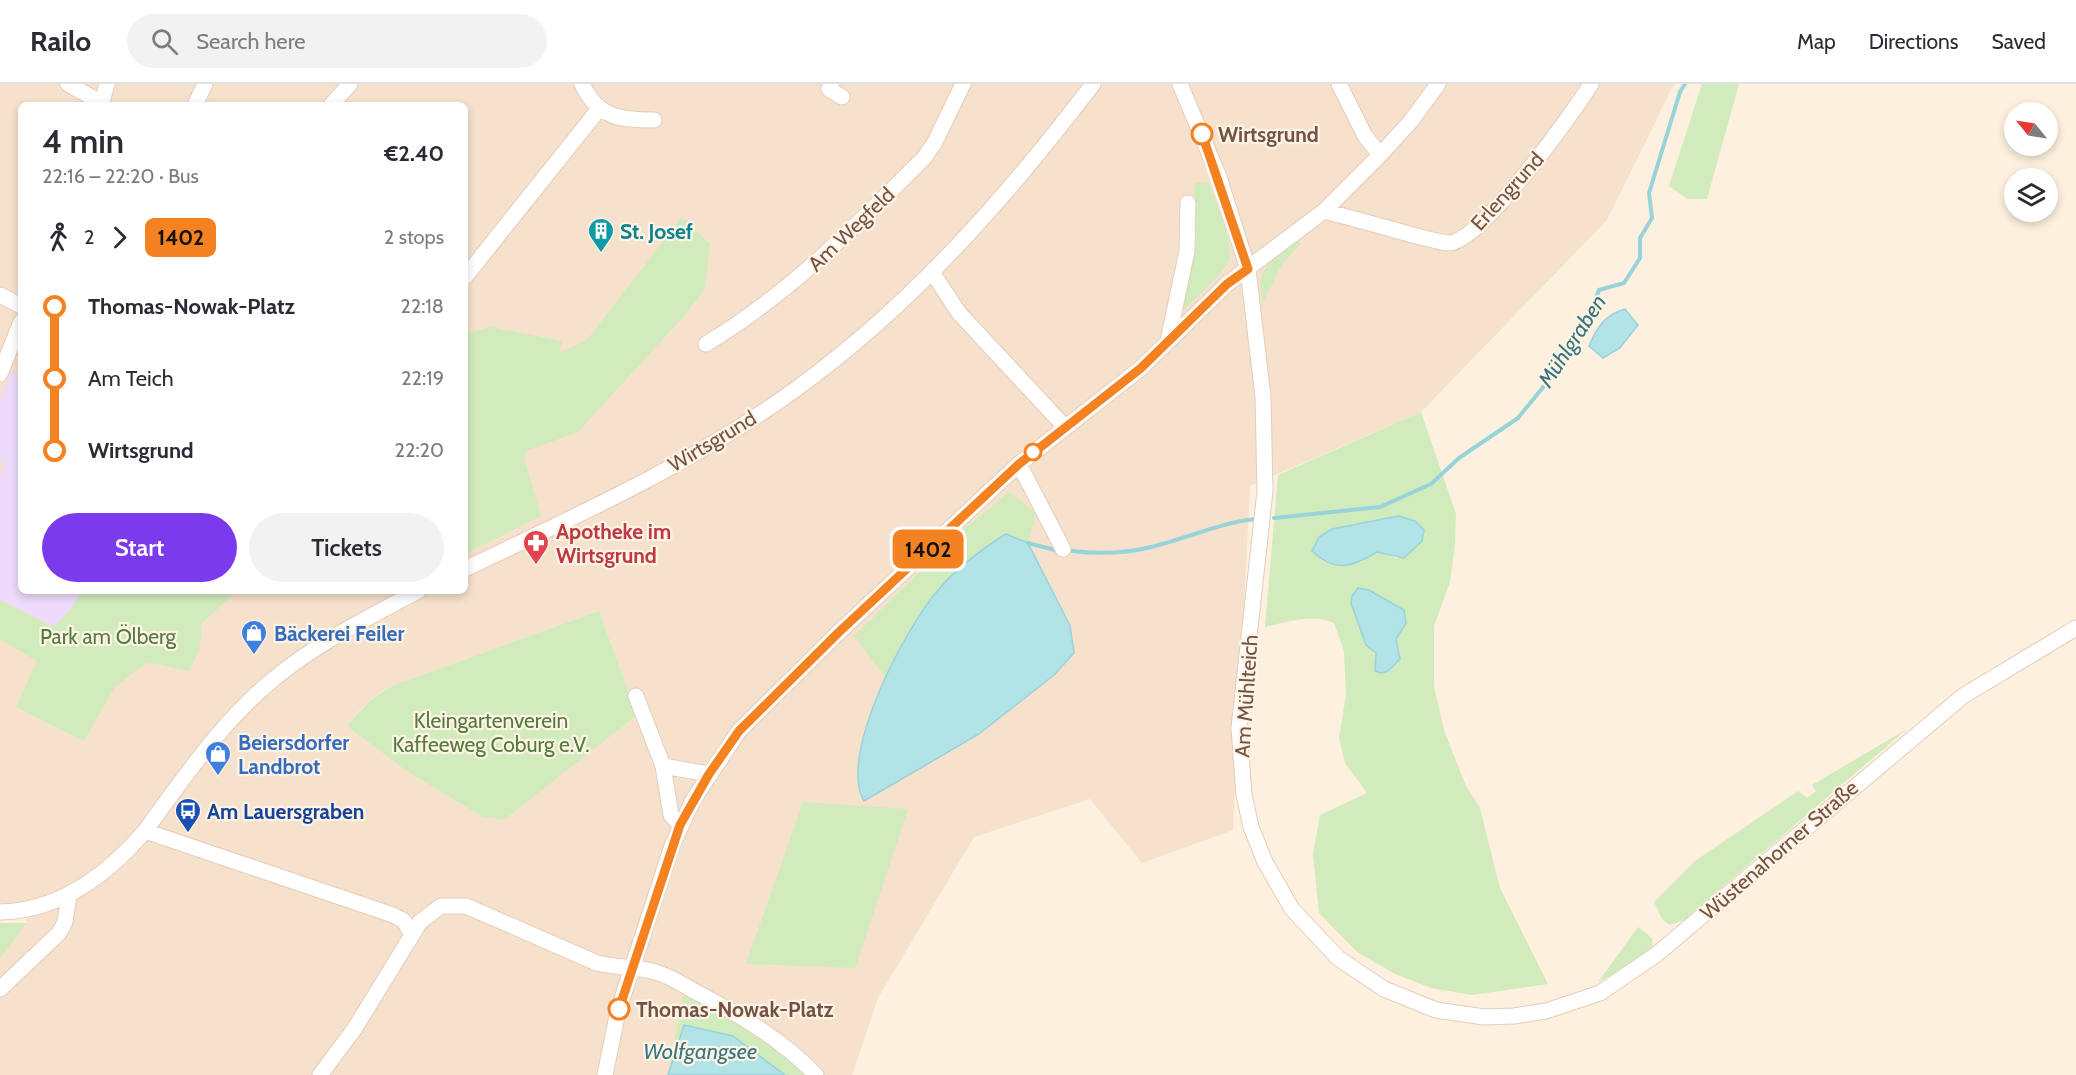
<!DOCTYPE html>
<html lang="en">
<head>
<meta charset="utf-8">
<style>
	:root { --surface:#fff; --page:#f2f2f3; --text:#2b2b33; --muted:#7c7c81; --line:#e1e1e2; --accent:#7c3aed }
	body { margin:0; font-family:Cabin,sans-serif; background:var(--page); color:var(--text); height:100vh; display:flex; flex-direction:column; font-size:22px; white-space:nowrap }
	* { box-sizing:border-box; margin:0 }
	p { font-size:20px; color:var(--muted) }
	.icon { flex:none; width:33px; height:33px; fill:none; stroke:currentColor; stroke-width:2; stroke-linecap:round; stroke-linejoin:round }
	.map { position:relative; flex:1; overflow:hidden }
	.side { position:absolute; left:18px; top:18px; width:450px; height:492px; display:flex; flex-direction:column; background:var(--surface); border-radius:9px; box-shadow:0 3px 9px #0003 }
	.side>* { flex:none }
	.badge { padding:0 12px; border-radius:9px; font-size:21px; line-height:39px }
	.needle { width:39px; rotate:300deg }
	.fabs { position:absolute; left:2004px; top:18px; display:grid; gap:12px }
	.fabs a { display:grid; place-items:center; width:54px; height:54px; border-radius:50%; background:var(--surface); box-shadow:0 3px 9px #0003; font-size:30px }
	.map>.badge { position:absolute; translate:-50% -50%; box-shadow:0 0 0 3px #fff }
	.legs { display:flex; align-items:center; gap:9px; height:66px; padding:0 24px; font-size:20px }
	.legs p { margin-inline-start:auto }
	.overview { display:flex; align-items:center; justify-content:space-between; height:102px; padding:0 24px }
	h1 { font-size:33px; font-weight:600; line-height:45px }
	.button { display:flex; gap:12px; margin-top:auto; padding:12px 24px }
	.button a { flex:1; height:69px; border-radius:36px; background:var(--accent); color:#fff; font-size:24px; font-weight:600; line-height:69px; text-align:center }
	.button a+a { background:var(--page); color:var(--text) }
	ul { padding:0 24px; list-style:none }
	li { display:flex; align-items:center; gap:21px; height:72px; font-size:22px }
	li i { display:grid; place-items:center; width:9px; height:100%; margin:0 8px; background:currentColor }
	li i::after { content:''; width:15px; height:15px; margin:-8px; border:4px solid; border-radius:50%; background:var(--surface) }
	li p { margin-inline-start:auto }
	li:first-child i { background:linear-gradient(#0000 50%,currentColor 0) }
	li:last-child i { background:linear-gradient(currentColor 50%,#0000 0) }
	header { display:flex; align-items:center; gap:36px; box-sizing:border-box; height:84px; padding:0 30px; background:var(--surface); border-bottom:2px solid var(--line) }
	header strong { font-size:28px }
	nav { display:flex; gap:33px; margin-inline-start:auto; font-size:21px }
	.search { width:420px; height:54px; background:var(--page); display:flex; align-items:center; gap:15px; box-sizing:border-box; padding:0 21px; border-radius:33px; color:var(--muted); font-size:22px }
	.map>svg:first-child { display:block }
	.residential { fill:#f5e1cc; fill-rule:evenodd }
	.education { fill:#eddbf9 }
	.green { fill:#d2ebbc; fill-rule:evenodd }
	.water { fill:#b2e3e7; stroke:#98d3da; stroke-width:1.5 }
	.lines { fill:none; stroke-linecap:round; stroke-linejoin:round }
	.stream { stroke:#98d3da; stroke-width:4 }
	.minor-casing { stroke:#e4cdbd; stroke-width:17 }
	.minor { stroke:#fff; stroke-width:15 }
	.line-1-casing { stroke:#fff; stroke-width:14 }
	.line-1 { stroke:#f58220; stroke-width:9 }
	.stop-1-dot { fill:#fff; stroke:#f58220; stroke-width:3 }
	.labels { text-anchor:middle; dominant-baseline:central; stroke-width:4.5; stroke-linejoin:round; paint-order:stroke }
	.stop-label { font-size:21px; font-weight:bold; fill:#745345; stroke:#fff4e6; text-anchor:start }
	.street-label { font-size:21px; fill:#745345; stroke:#fff4e6 }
	.culture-label { font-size:21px; font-weight:bold; fill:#0d838f; stroke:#fff4e6; text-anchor:start }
	.health-label { font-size:21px; font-weight:bold; fill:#be3a42; stroke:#fff4e6; text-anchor:start }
	.shop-label { font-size:21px; font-weight:bold; fill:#366cbe; stroke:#fff4e6; text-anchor:start }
	.park-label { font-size:21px; fill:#537b3d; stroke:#fff4e6 }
	.transit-label { font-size:21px; font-weight:bold; fill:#164399; stroke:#fff4e6; text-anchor:start }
	.water-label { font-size:22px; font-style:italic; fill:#39747c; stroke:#fff4e6 }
</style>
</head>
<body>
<header>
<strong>Railo</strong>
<div class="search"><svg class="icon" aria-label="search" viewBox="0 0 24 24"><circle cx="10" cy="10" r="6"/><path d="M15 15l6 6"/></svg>Search here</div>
<nav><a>Map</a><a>Directions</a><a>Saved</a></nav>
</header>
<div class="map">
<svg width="2076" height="991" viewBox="0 0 2076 991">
	<rect width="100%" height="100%" fill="#fdf0de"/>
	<path class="residential" d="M 0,0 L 1674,0 L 1607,136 L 1421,328 L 1250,402 L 1233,746 L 1142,779 L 1090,715 L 974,753 L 878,914 L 852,991 L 0,991 L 0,873 L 27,839 L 23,826 L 0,826 ZM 21,21 L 465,21 L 465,507 L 21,507 ZM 599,527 L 637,631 L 481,732 L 405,686 L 349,644 L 348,641 L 360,626 L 381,608 L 394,601 Z"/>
	<path class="education" d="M 12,286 L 21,291 L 21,507 L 82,507 L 71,525 L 54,543 L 0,516 L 0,391 L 5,380 L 0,377 L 0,315 Z"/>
	<path class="green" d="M 1702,0 L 1739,0 L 1707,115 L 1687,115 L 1669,102 Z
		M 1208,98 C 1215,116 1236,161 1228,178 C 1221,192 1195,214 1184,226 L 1182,221 L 1197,157 L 1194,99 Z
		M 682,133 L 710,160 L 705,205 L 684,232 L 578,348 L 526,367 L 524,374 L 541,432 L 465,470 L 465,250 L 491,243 L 562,257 L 559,269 L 587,256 Z
		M 1295,156 L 1301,159 L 1282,180 L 1263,219 C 1254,184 1271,178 1295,156 Z
		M 1421,328 L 1456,430 L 1455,460 L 1450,498 L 1434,542 L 1434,602 L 1444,646 L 1466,702 L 1480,724 L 1500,804 L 1548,900 L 1472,911 L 1431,904 L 1395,890 L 1357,868 L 1319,829 L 1313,770 L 1320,731 L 1367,709 L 1345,679 L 1339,654 L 1346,611 L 1344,567 L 1334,539 C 1312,529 1288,538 1265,543 L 1278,391 ZM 1424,446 C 1420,464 1412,467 1397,474 L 1377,468 L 1361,478 L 1319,453 ZM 1399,546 L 1396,555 L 1400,568 L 1388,587 L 1377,575 L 1371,563 Z
		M 1009,408 L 1036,429 L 1028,459 L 1006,451 L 937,507 L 911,545 L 886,594 L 854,552 L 959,449 Z
		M 82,507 L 237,507 L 202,539 L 199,567 L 189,587 L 147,578 L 114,604 L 84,657 L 16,623 L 37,577 L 0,555 L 0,516 L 54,543 L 71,525 Z
		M 599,527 L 637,631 L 504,736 L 481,732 L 405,686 L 349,644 L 348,641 C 361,625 375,611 394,601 Z
		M 1907,645 L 1684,836 L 1670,841 L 1662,835 L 1654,818 L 1695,777 L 1798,707 L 1807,714 L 1816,707 L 1812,701 Z
		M 803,718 L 908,725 L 855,884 L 746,880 Z
		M 0,839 L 27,839 L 0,874 Z
		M 1638,843 L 1652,854 L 1653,863 L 1626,884 L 1598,898 Z
		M 684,908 L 787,968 L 810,991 L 668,991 Z"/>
	<path class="water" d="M 1625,225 L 1638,241 L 1620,264 L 1603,274 L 1589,262 C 1597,243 1605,231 1625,225 Z
		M 1398,432 L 1415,437 L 1424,446 L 1422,457 L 1404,474 L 1377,468 C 1352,483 1335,489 1312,467 L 1319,453 L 1332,445 Z
		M 1006,450 L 1028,459 L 1070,542 L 1074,569 L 1054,591 L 979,650 L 864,717 C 837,671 907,541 939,505 C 959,482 980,466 1006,450 Z
		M 1358,504 L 1369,506 L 1404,526 L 1406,539 L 1396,555 L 1400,575 L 1388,587 L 1381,589 L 1375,587 L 1376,569 L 1366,561 L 1351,519 L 1352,512 Z
		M 684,941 L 733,952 L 785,991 L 668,991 Z"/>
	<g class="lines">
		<path class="stream" d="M 1274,434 L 1380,423 L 1431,400 L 1459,374 L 1518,334 L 1558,285 L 1588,235 L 1599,206 L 1624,199 L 1640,174 L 1640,154 L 1652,134 L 1649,109 L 1680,8 L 1685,0
			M 1028,459 L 1059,467
			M 1072,467 C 1097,470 1127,469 1151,463 C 1186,455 1218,439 1255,435"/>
		<defs>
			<path id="minor" d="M 68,0 L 102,19
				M 582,0 C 598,34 620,36 654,36
				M 831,0 L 829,5 L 842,13
				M 1180,0 L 1219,93 L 1248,185 L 1263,313 L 1265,407 L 1239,644 L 1244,711 L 1251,743 L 1265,778 L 1292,825 L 1338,874 L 1384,905 L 1436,926 L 1484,933 L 1514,932 L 1546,927 L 1600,909 L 1657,870 L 1963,612 L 2076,544
				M 1339,0 L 1365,52 L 1380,71
				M 101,21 L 107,0
				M 195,21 L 205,0
				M 331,21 L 350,0
				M 1324,127 C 1352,134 1380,142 1409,150 C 1421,153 1436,158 1449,159 C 1480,159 1573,29 1591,0
				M 932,188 L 959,229 L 1065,343
				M 465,193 L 599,25
				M 0,211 L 21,222
				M 1168,257 L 1187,167 L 1188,119
				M 706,260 C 790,209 855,143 924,74 L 935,58 L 963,0
				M 0,290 L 21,238
				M 1019,380 L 1063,465
				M 465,485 C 578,431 694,379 796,305 C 912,221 1007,113 1093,0
				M 636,612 L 663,682 L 671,731 L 680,741
				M 663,682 L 709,690
				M 145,747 C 185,692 223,636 276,593 C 319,558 369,533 418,507
				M 0,828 C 59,827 108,790 145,747 L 393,831 L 404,837 L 412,850
				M 0,905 L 59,849 L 65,838 L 69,811
				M 320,991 L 355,944 L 420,838 L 441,822 L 466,822 L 597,879 C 616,884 636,882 655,888 C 671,892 686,903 700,910 C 743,933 782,956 816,991
				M 605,991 L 618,927 L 672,762 L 693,716 L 739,647 L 838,549 L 1019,380 L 1141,284 L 1227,200 L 1324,127 L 1380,71 L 1411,37 L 1438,0"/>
		</defs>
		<use href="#minor" class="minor-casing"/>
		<use href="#minor" class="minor"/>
	</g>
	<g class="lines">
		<defs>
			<path id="line-1" d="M 619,925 L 680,741 L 709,690 L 739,647 L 838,549 L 1019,380 L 1141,284 L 1227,200 L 1248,185 L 1202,50"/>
		</defs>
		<use href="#line-1" class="line-1-casing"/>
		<use href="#line-1" class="line-1"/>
	</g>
	<defs>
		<symbol id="building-pin" viewBox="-11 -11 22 30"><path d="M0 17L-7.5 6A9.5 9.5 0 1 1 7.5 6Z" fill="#0f9aa8" stroke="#fff4e6"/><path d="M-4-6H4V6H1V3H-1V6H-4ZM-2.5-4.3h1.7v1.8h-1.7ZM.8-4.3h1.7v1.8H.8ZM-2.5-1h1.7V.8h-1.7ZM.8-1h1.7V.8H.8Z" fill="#fff"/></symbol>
		<symbol id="pharmacy-pin" viewBox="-11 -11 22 30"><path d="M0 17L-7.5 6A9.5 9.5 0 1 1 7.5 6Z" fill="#e0444e" stroke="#fff4e6"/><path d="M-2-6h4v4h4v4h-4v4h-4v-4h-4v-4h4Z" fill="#fff"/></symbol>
		<symbol id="shop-pin" viewBox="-11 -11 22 30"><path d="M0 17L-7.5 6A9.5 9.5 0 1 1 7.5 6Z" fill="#3f7fe0" stroke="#fff4e6"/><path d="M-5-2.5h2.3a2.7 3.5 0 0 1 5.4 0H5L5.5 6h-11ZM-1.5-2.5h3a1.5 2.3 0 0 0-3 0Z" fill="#fff"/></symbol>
		<symbol id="bus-pin" viewBox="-11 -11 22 30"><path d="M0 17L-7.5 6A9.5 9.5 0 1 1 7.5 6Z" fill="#1a4fb4" stroke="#fff4e6"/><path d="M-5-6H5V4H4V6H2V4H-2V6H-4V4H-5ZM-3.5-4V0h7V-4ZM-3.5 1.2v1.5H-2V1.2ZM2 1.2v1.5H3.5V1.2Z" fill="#fff"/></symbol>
	</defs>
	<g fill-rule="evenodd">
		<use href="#building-pin" x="586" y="132" width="30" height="40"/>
		<use href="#pharmacy-pin" x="521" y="444" width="30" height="40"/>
		<use href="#shop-pin" x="239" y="534" width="30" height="40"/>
		<use href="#shop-pin" x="203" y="655" width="30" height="40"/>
		<use href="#bus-pin" x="173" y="712" width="30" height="40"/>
	</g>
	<g class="stop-1-dot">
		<circle cx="1202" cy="50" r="10"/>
		<circle cx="1033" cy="368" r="8"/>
		<circle cx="619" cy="925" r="10"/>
	</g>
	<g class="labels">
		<g class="stop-label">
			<text x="1218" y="50">Wirtsgrund</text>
			<text x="636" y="925">Thomas-Nowak-Platz</text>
		</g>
		<g class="street-label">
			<text transform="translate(1507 107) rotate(-48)">Erlengrund</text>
			<text transform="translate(851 145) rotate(-44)">Am Wegfeld</text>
			<text transform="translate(712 357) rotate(-31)">Wirtsgrund</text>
			<text transform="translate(1246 612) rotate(-86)">Am Mühlteich</text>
			<text transform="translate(1779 766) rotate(-41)">Wüstenahorner Straße</text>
		</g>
		<g class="culture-label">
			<text x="620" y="147">St. Josef</text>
		</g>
		<g class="health-label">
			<text x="556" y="447">Apotheke im<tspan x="556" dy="24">Wirtsgrund</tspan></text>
		</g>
		<g class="shop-label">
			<text x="274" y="549">Bäckerei Feiler</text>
			<text x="238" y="658">Beiersdorfer<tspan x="238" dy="24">Landbrot</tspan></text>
		</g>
		<g class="park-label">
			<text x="108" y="552">Park am Ölberg</text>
			<text x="491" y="636">Kleingartenverein<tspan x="491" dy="24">Kaffeeweg Coburg e.V.</tspan></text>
		</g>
		<g class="transit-label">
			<text x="207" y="727">Am Lauersgraben</text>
		</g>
		<g class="water-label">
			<text transform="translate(1572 257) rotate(-57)">Mühlgraben</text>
			<text x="700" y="967">Wolfgangsee</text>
		</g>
	</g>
</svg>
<div class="fabs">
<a><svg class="needle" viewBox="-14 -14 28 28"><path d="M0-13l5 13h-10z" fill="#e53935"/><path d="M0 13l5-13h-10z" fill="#7c7c81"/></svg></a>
<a><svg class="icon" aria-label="layers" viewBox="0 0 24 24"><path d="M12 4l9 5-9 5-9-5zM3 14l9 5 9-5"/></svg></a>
</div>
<b class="badge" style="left:928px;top:465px;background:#f58220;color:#111">1402</b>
<section class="side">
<div class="overview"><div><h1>4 min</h1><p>22:16 – 22:20 · Bus</p></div><b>€2.40</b></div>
<div class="legs"><svg class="icon" aria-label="walk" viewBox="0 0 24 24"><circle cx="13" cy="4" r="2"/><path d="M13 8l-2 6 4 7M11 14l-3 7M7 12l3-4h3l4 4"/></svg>2<svg class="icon" aria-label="forward" viewBox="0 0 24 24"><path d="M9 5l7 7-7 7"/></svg><b class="badge" style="background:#f58220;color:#111">1402</b><p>2 stops</p></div>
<ul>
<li><i style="color:#f58220"></i><b>Thomas-Nowak-Platz</b><p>22:18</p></li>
<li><i style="color:#f58220"></i><span>Am Teich</span><p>22:19</p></li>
<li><i style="color:#f58220"></i><b>Wirtsgrund</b><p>22:20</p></li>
</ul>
<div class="button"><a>Start</a><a>Tickets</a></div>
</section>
</div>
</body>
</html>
